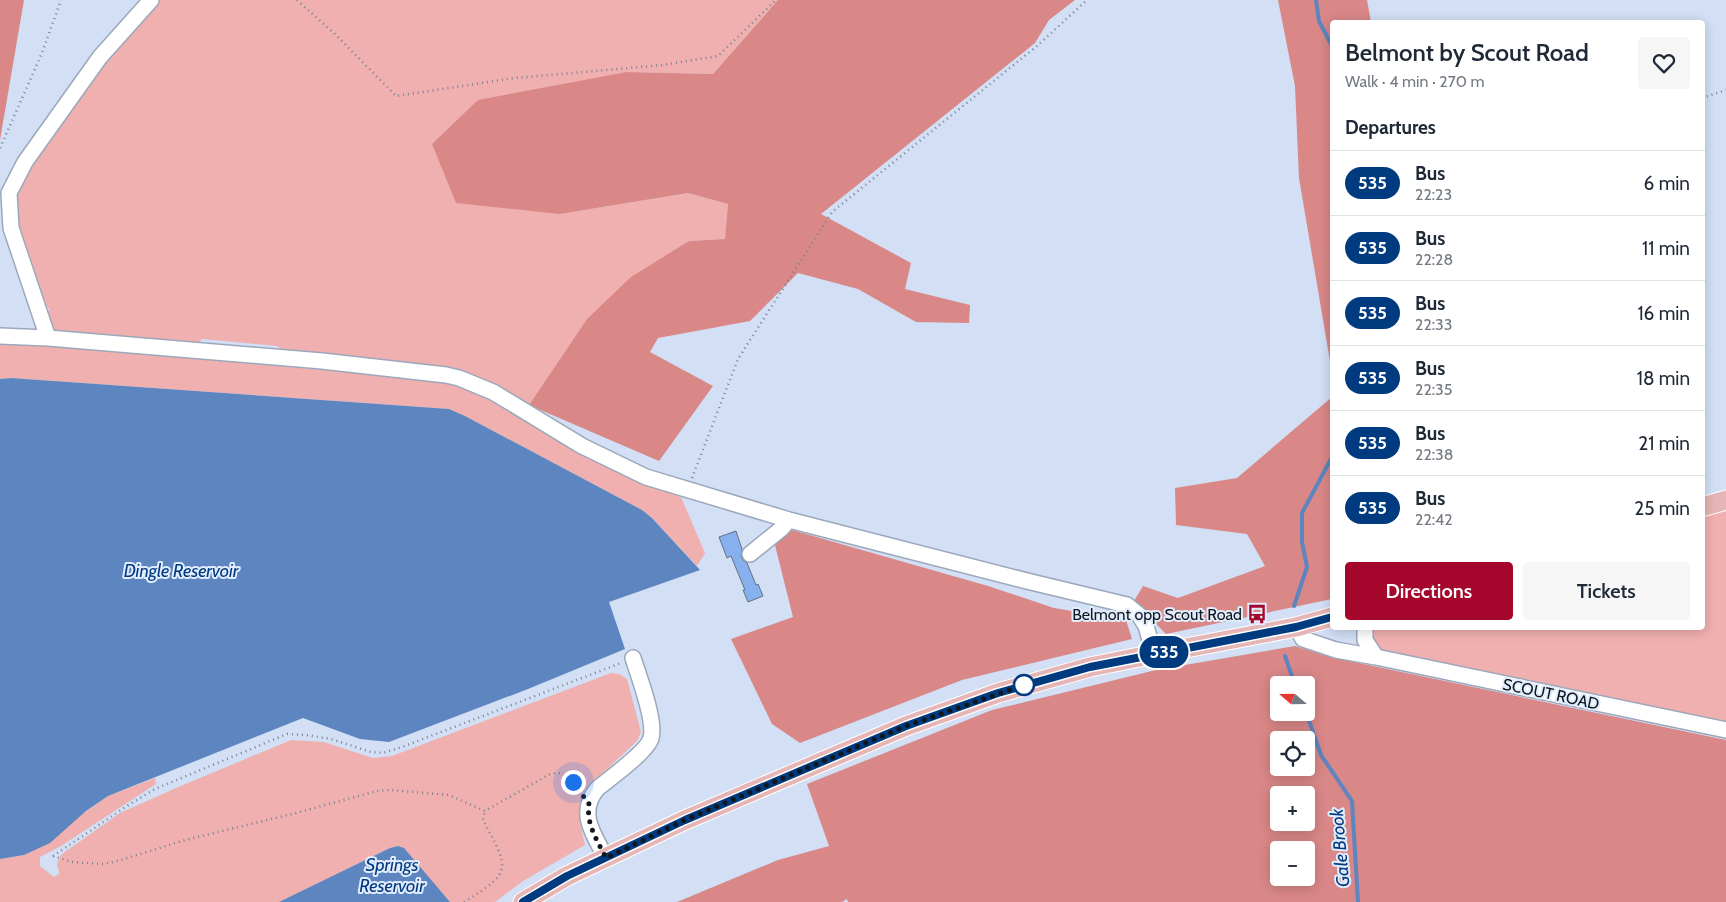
<!DOCTYPE html>
<html lang="en">
<head>
<meta charset="utf-8">
<style>
	:root { --surface:#fff; --page:#f6f6f7; --text:#1f2937; --muted:#747a83; --line:#e0e1e3; --accent:#a4072b }
	body { margin:0; font-family:Cabin,sans-serif; background:var(--page); color:var(--text); height:100vh; display:flex; flex-direction:column; font-size:19px; white-space:nowrap }
	* { box-sizing:border-box; margin:0 }
	p { font-size:16px; color:var(--muted) }
	.icon { flex:none; width:28px; height:28px; fill:none; stroke:currentColor; stroke-width:2; stroke-linecap:round; stroke-linejoin:round }
	.map { position:relative; flex:1; overflow:hidden }
	.sheet { position:absolute; left:1330px; top:20px; width:375px; height:610px; display:flex; flex-direction:column; background:var(--surface); border-radius:5px; box-shadow:0 2px 12px #0003 }
	.sheet>* { flex:none }
	.badge { padding:0 10px; border-radius:16px; font-size:18px; line-height:32px }
	.needle { width:32px; rotate:290deg }
	.tools { position:absolute; left:1270px; top:676px; display:grid; gap:10px }
	.tools a { display:grid; place-items:center; width:45px; height:45px; border-radius:5px; background:var(--surface); box-shadow:0 2px 12px #0003; font-size:25px }
	.you { position:absolute; width:25px; height:25px; margin:-12px; border:4px solid #fff; border-radius:50%; background:#1a73e8; box-shadow:0 0 0 8px #1a73e833 }
	.map>.badge { position:absolute; translate:-50% -50%; box-shadow:0 0 0 2px #fff }
	h2 { padding:0 15px; font-size:19px; line-height:45px }
	.round { display:grid; place-items:center; flex:none; width:52px; height:52px; border-radius:5px; background:var(--page) }
	.headline { display:flex; align-items:center; justify-content:space-between; height:85px; padding:0 15px }
	h1 { font-size:24px; font-weight:600; line-height:38px }
	.cta { display:flex; gap:10px; margin-top:auto; padding:10px 15px }
	.cta a { flex:1; height:58px; border-radius:5px; background:var(--accent); color:#fff; font-size:20px; font-weight:600; line-height:58px; text-align:center }
	.cta a+a { background:var(--page); color:var(--text) }
	ul { padding:0; list-style:none }
	li { display:flex; align-items:center; gap:15px; height:65px; padding:0 15px; border-top:1px solid var(--line) }
	li div { flex:1 }
	li b { display:block; font-size:19px }
	li em { font-style:normal }
	li .badge { min-width:55px; font-weight:700; text-align:center }
	.map>svg:first-child { display:block }
	.green { fill:#f0b0af }
	.forest { fill:#d98787; fill-rule:evenodd }
	.water { fill:#5d85c0 }
	.lines { fill:none; stroke-linecap:round; stroke-linejoin:round }
	.stream { stroke:#5d85c0; stroke-width:4 }
	.building { fill:#86b0ee; stroke:#657182 }
	.minor-casing { stroke:#9ba8bb; stroke-width:18 }
	.major-casing { stroke:#fff; stroke-width:21 }
	.path { stroke:#798290; stroke-width:2.5; stroke-dasharray:1 4; stroke-linecap:butt }
	.minor { stroke:#fff; stroke-width:15 }
	.major { stroke:#e6b5b5; stroke-width:19 }
	.line-casing { stroke:#fff; stroke-width:11 }
	.line { stroke:#003b80; stroke-width:8 }
	.walk { stroke:#11161c; stroke-width:5; stroke-dasharray:0 9 }
	.stop-dot { fill:#fff; stroke:#003b80; stroke-width:2.5 }
	.labels { text-anchor:middle; dominant-baseline:central; stroke-width:4; stroke-linejoin:round; paint-order:stroke }
	.poi-label { font-size:16px; fill:#11161c; stroke:#e1ecfd; text-anchor:end }
	.street-label { font-size:16px; fill:#11161c; stroke:#e1ecfd }
	.water-label { font-size:18px; font-style:italic; fill:#023a81; stroke:#e1ecfd }
</style>
</head>
<body>
<div class="map">
<svg width="1726" height="902" viewBox="0 0 1726 902">
	<rect width="100%" height="100%" fill="#d2dff4"/>
	<path class="green" d="M 159,0 L 778,0 L 713,74 L 627,72 L 560,214 L 688,193 L 728,204 L 725,239 L 689,241 L 587,319 L 529,405 L 476,377 L 313,355 L 283,350 L 277,346 L 202,339 L 197,344 L 58,332 C 49,325 46,320 49,309 L 42,300 L 14,220 L 13,204 L 21,174 L 96,67 Z
		M 0,341 L 456,382 L 468,387 L 646,485 L 681,497 L 705,553 L 697,566 L 652,518 L 642,510 L 465,416 L 449,409 L 11,378 L 0,379 Z
		M 1726,500 L 1726,738 L 1376,657 L 1370,628 L 1702,628 L 1703,507 Z
		M 611,673 L 619,674 L 627,679 L 641,732 L 637,741 L 589,786 L 581,810 L 580,823 L 585,845 L 523,881 L 495,902 L 450,902 L 404,849 L 398,846 L 390,848 L 279,902 L 0,902 L 0,859 L 24,855 L 108,796 L 155,778 L 156,784 L 61,846 L 40,857 L 40,866 L 54,877 L 60,873 C 55,865 57,861 62,854 L 120,813 L 176,788 L 291,740 L 324,742 L 373,758 L 392,756 Z"/>
	<path class="forest" d="M 0,0 L 24,0 L 0,140 Z
		M 778,0 L 1075,0 L 1049,20 L 1035,43 L 821,214 L 911,263 L 905,289 L 970,305 L 969,323 L 916,322 L 858,289 L 798,273 L 750,321 L 658,338 L 650,352 L 713,386 L 659,461 L 529,405 L 587,319 L 631,277 L 689,241 L 725,239 L 728,204 L 688,193 L 560,214 L 456,203 L 432,144 L 478,100 L 627,72 L 713,74 Z
		M 1278,0 L 1367,0 L 1371,22 L 1332,22 L 1332,373 L 1299,178 L 1295,86 Z
		M 1332,397 L 1332,599 L 1166,634 L 1134,601 L 1143,586 L 1178,598 L 1265,566 L 1247,534 L 1176,525 L 1175,488 L 1237,478 Z
		M 792,530 L 988,586 L 1054,608 L 1126,620 L 1132,639 L 962,680 L 800,743 L 772,724 L 731,639 L 793,617 L 775,545 Z
		M 1295,646 L 1330,657 L 1726,740 L 1726,902 L 848,902 L 847,899 L 842,902 L 677,902 L 778,860 L 829,846 L 807,784 L 992,710 L 1156,670 ZM 1279,685 L 1306,685 L 1306,712 L 1279,712 ZM 1279,740 L 1306,740 L 1306,768 L 1279,768 ZM 1279,795 L 1306,795 L 1306,822 L 1279,822 ZM 1279,850 L 1306,850 L 1306,878 L 1279,878 Z"/>
	<path class="water" d="M 11,378 L 449,409 L 465,416 L 642,510 L 652,518 L 700,570 L 609,602 L 625,649 L 528,689 L 389,742 L 360,739 L 303,718 L 108,796 L 86,811 L 50,843 L 24,855 L 0,859 L 0,379 Z
		M 398,846 L 404,848 L 450,902 L 279,902 L 390,848 Z"/>
	<g class="lines">
		<path class="stream" d="M 1316,0 L 1319,21 L 1332,46
			M 1294,606 L 1307,567 L 1302,542 L 1302,513 L 1332,457
			M 1285,656 L 1295,685
			M 1306,712 L 1321,755 L 1352,801 L 1358,902"/>
	</g>
	<path class="building" d="M 736,531 L 742,549 L 741,556 L 743,560 L 747,563 L 756,585 L 758,584 L 763,596 L 748,602 L 743,590 L 745,590 L 731,556 L 727,558 L 719,537 Z"/>
	<g class="lines">
		<defs>
			<path id="minor" d="M 0,336 L 48,338 L 322,361 L 446,375 L 459,378 L 493,392 L 582,446 L 646,477 L 789,520 L 1031,582 L 1127,605 L 1139,615 L 1146,626 L 1154,654
				M 48,338 L 11,228 L 9,193 L 25,162 L 100,57 L 151,0
				M 750,554 L 781,529 L 789,520
				M 1296,627 L 1303,639 L 1336,650 L 1376,657 L 1726,730
				M 1365,628 L 1365,640 L 1376,657
				M 606,858 C 594,835 577,813 597,789 C 609,779 648,751 651,738 C 656,721 639,677 633,658"/>
			<path id="major" d="M 1702,507 L 1726,500
				M 523,902 L 567,876 L 685,820 L 906,726 L 998,693 L 1090,667 L 1154,654 L 1296,627 L 1332,617"/>
		</defs>
		<use href="#minor" class="minor-casing"/>
		<use href="#major" class="major-casing"/>
		<path class="path" d="M 297,0 L 336,35 L 396,96 L 515,78 L 663,65 L 718,56 L 776,0
			M 1702,98 L 1726,90
			M 0,148 L 42,53 L 61,0
			M 692,478 L 738,359 L 832,212 L 1037,46 L 1087,0
			M 53,856 L 127,806 L 155,789 L 287,734 L 306,735 L 331,739 L 371,752 L 383,753 L 402,747 L 621,663
			M 53,856 L 72,862 L 104,864 L 121,860 L 185,840 L 296,813 L 377,791 L 391,790 L 449,795 L 485,811 L 550,774 C 564,770 572,780 579,791
			M 464,902 C 515,871 508,868 483,820 L 485,811"/>
		<use href="#minor" class="minor"/>
		<use href="#major" class="major"/>
	</g>
	<g class="lines">
		<defs>
			<path id="line" d="M 523,902 L 567,876 L 685,820 L 906,726 L 998,693 L 1090,667 L 1296,627 L 1332,617"/>
		</defs>
		<use href="#line" class="line-casing"/>
		<use href="#line" class="line"/>
		<path class="walk" d="M 573,782 L 589,804 C 586,824 597,840 606,858 L 685,820 L 906,726 L 1024,685"/>
	</g>
	<defs>
		<symbol id="bus-bare" viewBox="-9 -9 18 18"><path d="M-5-6H5V4H4V6H2V4H-2V6H-4V4H-5ZM-3.5-4V0h7V-4ZM-3.5 1.2v1.5H-2V1.2ZM2 1.2v1.5H3.5V1.2Z" fill="#a4072b" stroke="#e1ecfd" stroke-width="2.5" paint-order="stroke"/></symbol>
	</defs>
	<g fill-rule="evenodd">
		<use href="#bus-bare" x="1243" y="600" width="28" height="28"/>
	</g>
	<circle class="stop-dot" cx="1024" cy="685" r="10"/>
	<g class="labels">
		<g class="poi-label">
			<text x="1242" y="614">Belmont opp Scout Road</text>
		</g>
		<g class="street-label">
			<text transform="translate(1551 694) rotate(12)">SCOUT ROAD</text>
		</g>
		<g class="water-label">
			<text x="181" y="571">Dingle Reservoir</text>
			<text transform="translate(1340 848) rotate(-95)">Gale Brook</text>
			<text x="392" y="865">Springs<tspan x="392" dy="21">Reservoir</tspan></text>
		</g>
	</g>
</svg>
<div class="tools">
<a><svg class="needle" viewBox="-14 -14 28 28"><path d="M0-13l5 13h-10z" fill="#e53935"/><path d="M0 13l5-13h-10z" fill="#747a83"/></svg></a>
<a><svg class="icon" aria-label="locate" viewBox="0 0 24 24"><circle cx="12" cy="12" r="6"/><path d="M12 2v4M12 18v4M2 12h4M18 12h4"/></svg></a>
<a>+</a>
<a>−</a>
</div>
<div class="you" style="left:573px;top:782px"></div>
<b class="badge" style="left:1164px;top:652px;background:#003b80;color:#fff">535</b>
<section class="sheet">
<div class="headline"><div><h1>Belmont by Scout Road</h1><p>Walk · 4 min · 270 m</p></div><a class="round"><svg class="icon" aria-label="heart" viewBox="0 0 24 24"><path d="M12 20l-8-8c-3-5 5-10 8-4 3-6 11-1 8 4z"/></svg></a></div>
<h2>Departures</h2>
<ul>
<li><span class="badge" style="background:#003b80;color:#fff">535</span><div><b>Bus</b><p>22:23</p></div><em>6 min</em></li>
<li><span class="badge" style="background:#003b80;color:#fff">535</span><div><b>Bus</b><p>22:28</p></div><em>11 min</em></li>
<li><span class="badge" style="background:#003b80;color:#fff">535</span><div><b>Bus</b><p>22:33</p></div><em>16 min</em></li>
<li><span class="badge" style="background:#003b80;color:#fff">535</span><div><b>Bus</b><p>22:35</p></div><em>18 min</em></li>
<li><span class="badge" style="background:#003b80;color:#fff">535</span><div><b>Bus</b><p>22:38</p></div><em>21 min</em></li>
<li><span class="badge" style="background:#003b80;color:#fff">535</span><div><b>Bus</b><p>22:42</p></div><em>25 min</em></li>
</ul>
<div class="cta"><a>Directions</a><a>Tickets</a></div>
</section>
</div>
</body>
</html>
